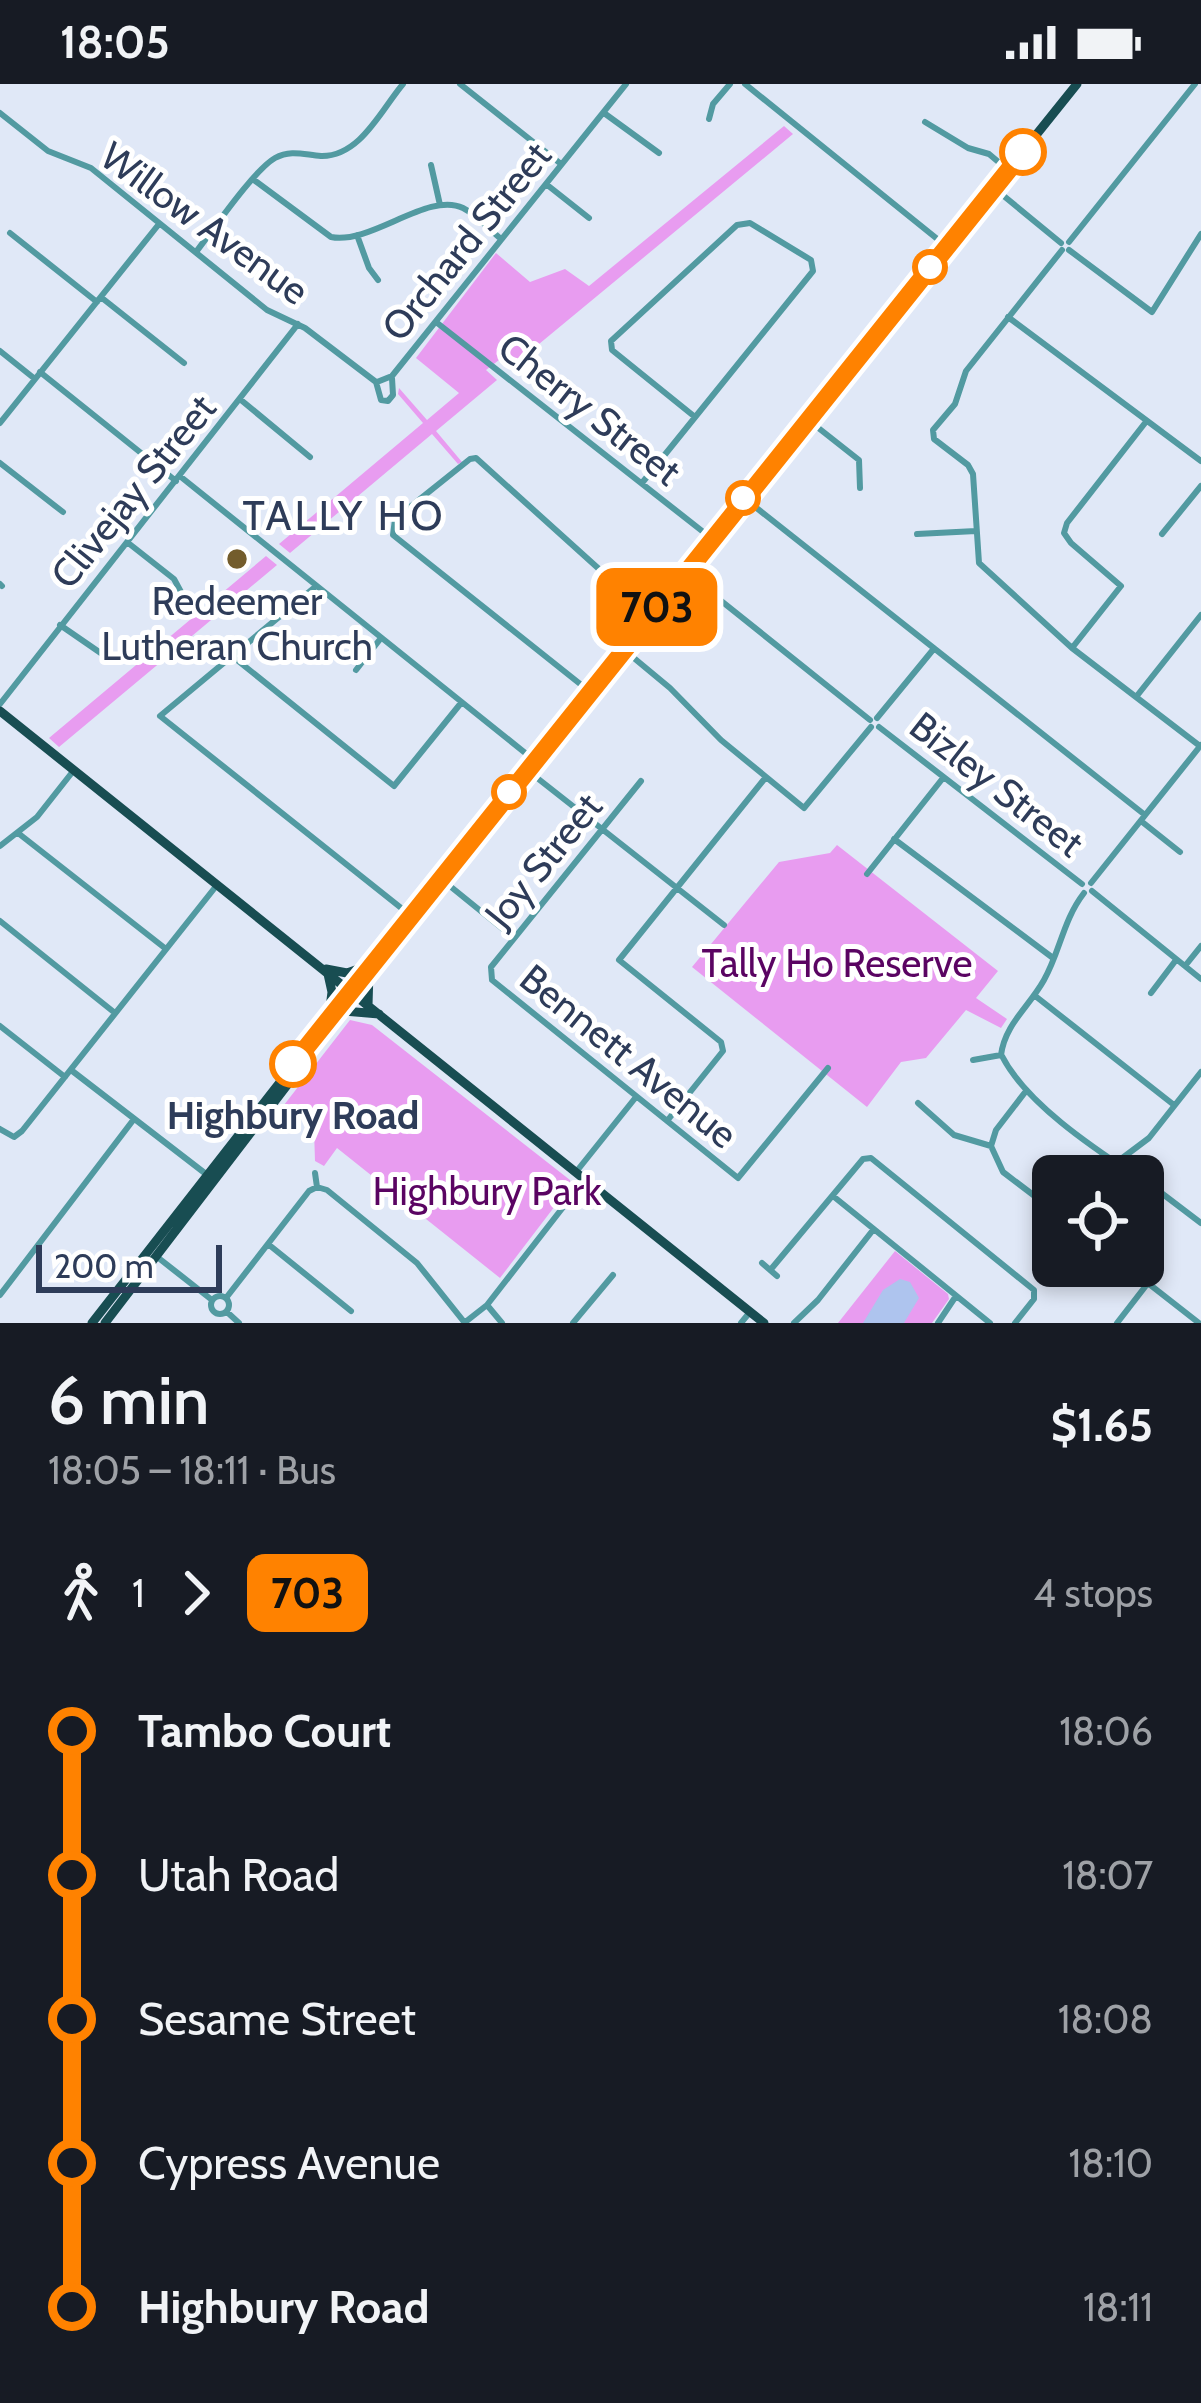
<!DOCTYPE html>
<html lang="en">
<head>
<meta charset="utf-8">
<style>
	:root { --surface:#171b24; --page:#242831; --text:#f1f3f6; --muted:#9ea1a6 }
	body { margin:0; font-family:Cabin,sans-serif; background:var(--page); color:var(--text); height:100vh; display:flex; flex-direction:column; font-size:45px; white-space:nowrap }
	* { box-sizing:border-box; margin:0 }
	p { font-size:39px; color:var(--muted) }
	.icon { flex:none; width:66px; height:66px; fill:none; stroke:currentColor; stroke-width:2; stroke-linecap:round; stroke-linejoin:round }
	.map { position:relative; height:1239px; overflow:hidden }
	.drawer { display:flex; flex-direction:column; background:var(--surface); flex:1 }
	.drawer>* { flex:none }
	.badge { padding:0 24px; border-radius:18px; font-size:42px; line-height:78px }
	.buttons { position:absolute; left:1032px; top:1071px; display:grid; gap:24px }
	.buttons a { display:grid; place-items:center; width:132px; height:132px; border-radius:18px; background:var(--surface); box-shadow:0 6px 18px #0003; font-size:60px }
	.scale { position:absolute; left:36px; bottom:30px; width:186px; box-sizing:border-box; padding-left:12px; border:6px solid #2e3c59; border-top:0; font-size:33px; line-height:42px; white-space:nowrap; color:#2e3c59; -webkit-text-stroke:9px #fff; paint-order:stroke }
	.map>.badge { position:absolute; translate:-50% -50%; box-shadow:0 0 0 6px #fff }
	.legs { display:flex; align-items:center; gap:18px; height:132px; padding:0 48px; font-size:39px }
	.legs p { margin-inline-start:auto }
	.head { display:flex; align-items:center; justify-content:space-between; height:204px; padding:0 48px }
	h1 { font-size:66px; font-weight:600; line-height:90px }
	ul { padding:0 48px; list-style:none }
	li { display:flex; align-items:center; gap:42px; height:144px; font-size:45px }
	li i { display:grid; place-items:center; width:18px; height:100%; margin:0 15px; background:currentColor }
	li i::after { content:''; width:30px; height:30px; margin:-15px; border:9px solid; border-radius:50%; background:var(--surface) }
	li p { margin-inline-start:auto }
	li:first-child i { background:linear-gradient(#0000 50%,currentColor 0) }
	li:last-child i { background:linear-gradient(currentColor 50%,#0000 0) }
	.status { display:flex; justify-content:space-between; align-items:center; height:84px; padding:0 60px; background:var(--surface); direction:ltr }
	.status svg { height:33px; fill:currentColor }
	.map>svg:first-child { display:block }
	.green { fill:#e89cf0 }
	.water { fill:#aec4ee }
	.lines { fill:none; stroke-linecap:round; stroke-linejoin:round }
	.minor { stroke:#529aa1; stroke-width:6 }
	.primary { stroke:#184d52; stroke-width:9 }
	.line-1-casing { stroke:#fff; stroke-width:27 }
	.line-1 { stroke:#ff8200; stroke-width:18 }
	.stop-1-dot { fill:#fff; stroke:#ff8200; stroke-width:6 }
	.poi-dot { fill:#735c2c; stroke:#fff; stroke-width:4.5 }
	.labels { text-anchor:middle; dominant-baseline:central; stroke-width:10; stroke-linejoin:round; paint-order:stroke }
	.street-label { font-size:39px; fill:#2e3c59; stroke:#fff }
	.poi-label { font-size:39px; fill:#2e3c59; stroke:#fff }
	.park-label { font-size:39px; fill:#5a0462; stroke:#fff }
	.stop-label { font-size:39px; font-weight:bold; fill:#2e3c59; stroke:#fff }
	.neighbourhood-label { font-size:42px; letter-spacing:3px; fill:#2e3c59; stroke:#fff }
</style>
</head>
<body>
<div class="status"><b>18:05</b><svg viewBox="0 0 49 12"><path d="M0 12V9h3v3zM5 12V6h3v6zM10 12V3h3v9zM15 12V0h3v12zM26 1h20v11H26zM47 4h2v5h-2z"/></svg></div>
<div class="map">
<svg width="1201" height="1239" viewBox="0 0 1201 1239">
	<rect width="100%" height="100%" fill="#e0e8f7"/>
	<path class="green" d="M 784,42 L 793,50 L 510,284 L 499,276 L 486,286 L 497,296 L 436,347 L 462,378 L 458,380 L 432,350 L 290,469 L 279,460 L 423,339 L 398,310 L 399,304 L 427,336 L 459,309 L 416,274 L 496,169 L 530,198 L 565,185 L 589,202 Z
		M 266,472 L 277,481 L 59,663 L 49,654 Z
		M 837,761 L 998,887 L 976,914 L 1007,935 L 1001,944 L 966,926 L 926,974 L 901,978 L 867,1023 L 692,883 L 779,778 L 830,769 Z
		M 350,936 L 372,941 L 570,1096 L 571,1101 L 500,1194 L 337,1064 L 324,1082 L 315,1077 L 314,1045 L 284,1021 Z
		M 895,1167 L 948,1210 L 949,1215 L 932,1239 L 838,1239 Z"/>
	<path class="water" d="M 900,1195 L 910,1198 L 919,1214 L 904,1239 L 863,1239 L 883,1206 Z"/>
	<g class="lines">
		<path class="minor" d="M 460,0 L 561,80
			M 745,0 L 946,162
			M 0,29 L 48,67 L 91,84 L 267,226 L 305,244 L 376,298
			M 604,29 L 659,69
			M 709,35 L 713,20 L 730,0
			M 925,38 L 968,64 L 989,70 L 1008,86
			M 431,81 L 440,121
			M 254,96 L 331,153 C 371,161 428,107 463,124 C 477,131 489,145 501,155
			M 546,100 L 589,134
			M 994,104 L 1061,159
			M 10,149 L 97,218
			M 357,151 L 369,184 L 378,196
			M 1069,158 L 1195,0
			M 1062,166 L 966,287 L 955,320 L 933,346 L 934,355 L 968,381 L 973,390 L 979,479 L 1072,564 L 1200,662
			M 1069,166 L 1152,228 L 1201,150
			M 196,168 C 213,146 254,86 275,74 C 291,65 305,71 321,72 C 360,73 381,26 403,0
			M 102,214 L 184,279
			M 1008,233 L 1201,377
			M 436,238 L 711,454
			M 0,267 L 35,295
			M 40,288 L 176,397
			M 376,298 L 381,316 L 388,317 L 393,311 L 392,294
			M 377,298 L 392,292 L 626,0
			M 241,316 L 310,373
			M 807,335 L 859,376 L 860,404
			M 0,339 L 159,140
			M 0,379 L 63,428
			M 181,393 L 534,676
			M 642,399 L 813,187 L 811,176 L 750,139 L 737,141 L 611,257 L 612,266 L 695,333
			M 744,414 L 1145,731
			M 917,450 L 976,447
			M 1162,450 L 1201,402
			M 127,458 L 174,495 L 181,508
			M 685,488 L 870,636
			M 0,500 L 2,502
			M 315,503 L 160,632 L 410,831
			M 60,541 L 105,572
			M 1072,564 L 1121,502 L 1071,459 L 1064,449 L 1067,439 L 1145,339
			M 623,565 L 670,604 L 721,656 L 804,724 L 871,643
			M 232,572 L 394,702 L 461,619
			M 356,586 L 381,554
			M 589,607 L 393,451 L 395,435 L 470,375 L 476,374 L 650,531
			M 1136,613 L 1201,531
			M 0,620 L 298,240
			M 877,634 L 932,567
			M 879,643 L 1082,800
			M 527,686 L 724,841
			M 641,697 L 491,883 L 492,896 L 738,1094 L 828,984
			M 1141,737 L 1180,768
			M 18,749 L 166,865
			M 894,755 L 1053,874
			M 0,762 L 37,733 L 74,686
			M 867,790 L 943,694
			M 440,794 L 514,854
			M 1091,799 L 1201,661
			M 1092,807 L 1201,895
			M 0,837 L 115,929
			M 1185,882 L 1201,862
			M 1151,909 L 1176,876
			M 1034,911 L 1174,1021
			M 0,942 L 65,993
			M 1001,971 C 1005,940 1029,923 1044,896 C 1060,868 1063,836 1084,809
			M 1002,972 C 1026,1019 1092,1063 1136,1092
			M 973,976 L 1001,971
			M 71,986 L 206,1090
			M 1026,1007 L 996,1046 L 991,1062 L 1003,1088 L 1053,1126
			M 918,1019 L 954,1051 L 991,1062
			M 667,1037 L 723,967 L 721,958 L 619,876 L 766,693
			M 0,1045 L 14,1053 L 22,1047 L 217,801
			M 1117,1078 L 1149,1054 L 1201,988
			M 576,1088 L 636,1013
			M 315,1089 L 317,1103
			M 1143,1095 L 1201,1139
			M 833,1112 L 990,1239
			M 268,1160 L 351,1227
			M 156,1172 L 212,1216
			M 762,1179 L 777,1192
			M 1126,1182 L 1199,1239
			M 772,1184 L 863,1075 L 871,1074 L 1034,1206 L 1034,1215 L 1015,1239
			M 0,1211 L 134,1035
			M211 1221a9 9 0 1 1 18 0a9 9 0 1 1-18 0Z
			M 226,1214 L 309,1107 L 317,1103 L 327,1106 L 417,1179 L 465,1239
			M 487,1221 L 502,1239
			M 227,1228 L 239,1239
			M 464,1239 L 487,1221 L 585,1095
			M 573,1239 L 613,1191
			M 741,1239 L 750,1228
			M 794,1239 L 818,1216 L 873,1146
			M 938,1239 L 956,1212
			M 1117,1239 L 1148,1199"/>
		<path class="primary" d="M 0,627 L 764,1239
			M 326,885 L 347,889 L 367,882
			M 328,890 L 332,908 L 329,932
			M 368,921 L 369,887
			M 332,931 L 344,927 L 379,930
			M 92,1239 L 317,951
			M 105,1239 L 304,979 L 321,948 L 370,881 L 1077,0"/>
	</g>
	<g class="lines">
		<defs>
			<path id="line-1" d="M 293,980 L 1023,68"/>
		</defs>
		<use href="#line-1" class="line-1-casing"/>
		<use href="#line-1" class="line-1"/>
	</g>
	<g class="stop-1-dot">
		<circle cx="1023" cy="68" r="21"/>
		<circle cx="930" cy="183" r="15"/>
		<circle cx="743" cy="414" r="15"/>
		<circle cx="509" cy="708" r="15"/>
		<circle cx="293" cy="980" r="21"/>
	</g>
	<circle class="poi-dot" cx="237" cy="475" r="12"/>
	<g class="labels">
		<g class="street-label">
			<text transform="translate(205 139) rotate(36)">Willow Avenue</text>
			<text transform="translate(466 157) rotate(-51)">Orchard Street</text>
			<text transform="translate(590 325) rotate(38)">Cherry Street</text>
			<text transform="translate(133 407) rotate(-51)">Clivejay Street</text>
			<text transform="translate(997 700) rotate(38)">Bizley Street</text>
			<text transform="translate(543 776) rotate(-51)">Joy Street</text>
			<text transform="translate(629 972) rotate(39)">Bennett Avenue</text>
		</g>
		<g class="poi-label">
			<text x="237" y="517">Redeemer<tspan x="237" dy="45">Lutheran Church</tspan></text>
		</g>
		<g class="park-label">
			<text x="837" y="879">Tally Ho Reserve</text>
			<text x="487" y="1107">Highbury Park</text>
		</g>
		<g class="stop-label">
			<text x="293" y="1031">Highbury Road</text>
		</g>
		<g class="neighbourhood-label">
			<text x="344" y="431">TALLY HO</text>
		</g>
	</g>
</svg>
<div class="buttons">
<a><svg class="icon" aria-label="locate" viewBox="0 0 24 24"><circle cx="12" cy="12" r="6"/><path d="M12 2v4M12 18v4M2 12h4M18 12h4"/></svg></a>
</div>
<div class="scale">200 m</div>
<b class="badge" style="left:657px;top:523px;background:#ff8200;color:#111">703</b>
</div>
<section class="drawer">
<div class="head"><div><h1>6 min</h1><p>18:05 – 18:11 · Bus</p></div><b>$1.65</b></div>
<div class="legs"><svg class="icon" aria-label="walk" viewBox="0 0 24 24"><circle cx="13" cy="4" r="2"/><path d="M13 8l-2 6 4 7M11 14l-3 7M7 12l3-4h3l4 4"/></svg>1<svg class="icon" aria-label="forward" viewBox="0 0 24 24"><path d="M9 5l7 7-7 7"/></svg><b class="badge" style="background:#ff8200;color:#111">703</b><p>4 stops</p></div>
<ul>
<li><i style="color:#ff8200"></i><b>Tambo Court</b><p>18:06</p></li>
<li><i style="color:#ff8200"></i><span>Utah Road</span><p>18:07</p></li>
<li><i style="color:#ff8200"></i><span>Sesame Street</span><p>18:08</p></li>
<li><i style="color:#ff8200"></i><span>Cypress Avenue</span><p>18:10</p></li>
<li><i style="color:#ff8200"></i><b>Highbury Road</b><p>18:11</p></li>
</ul>
</section>
</body>
</html>
